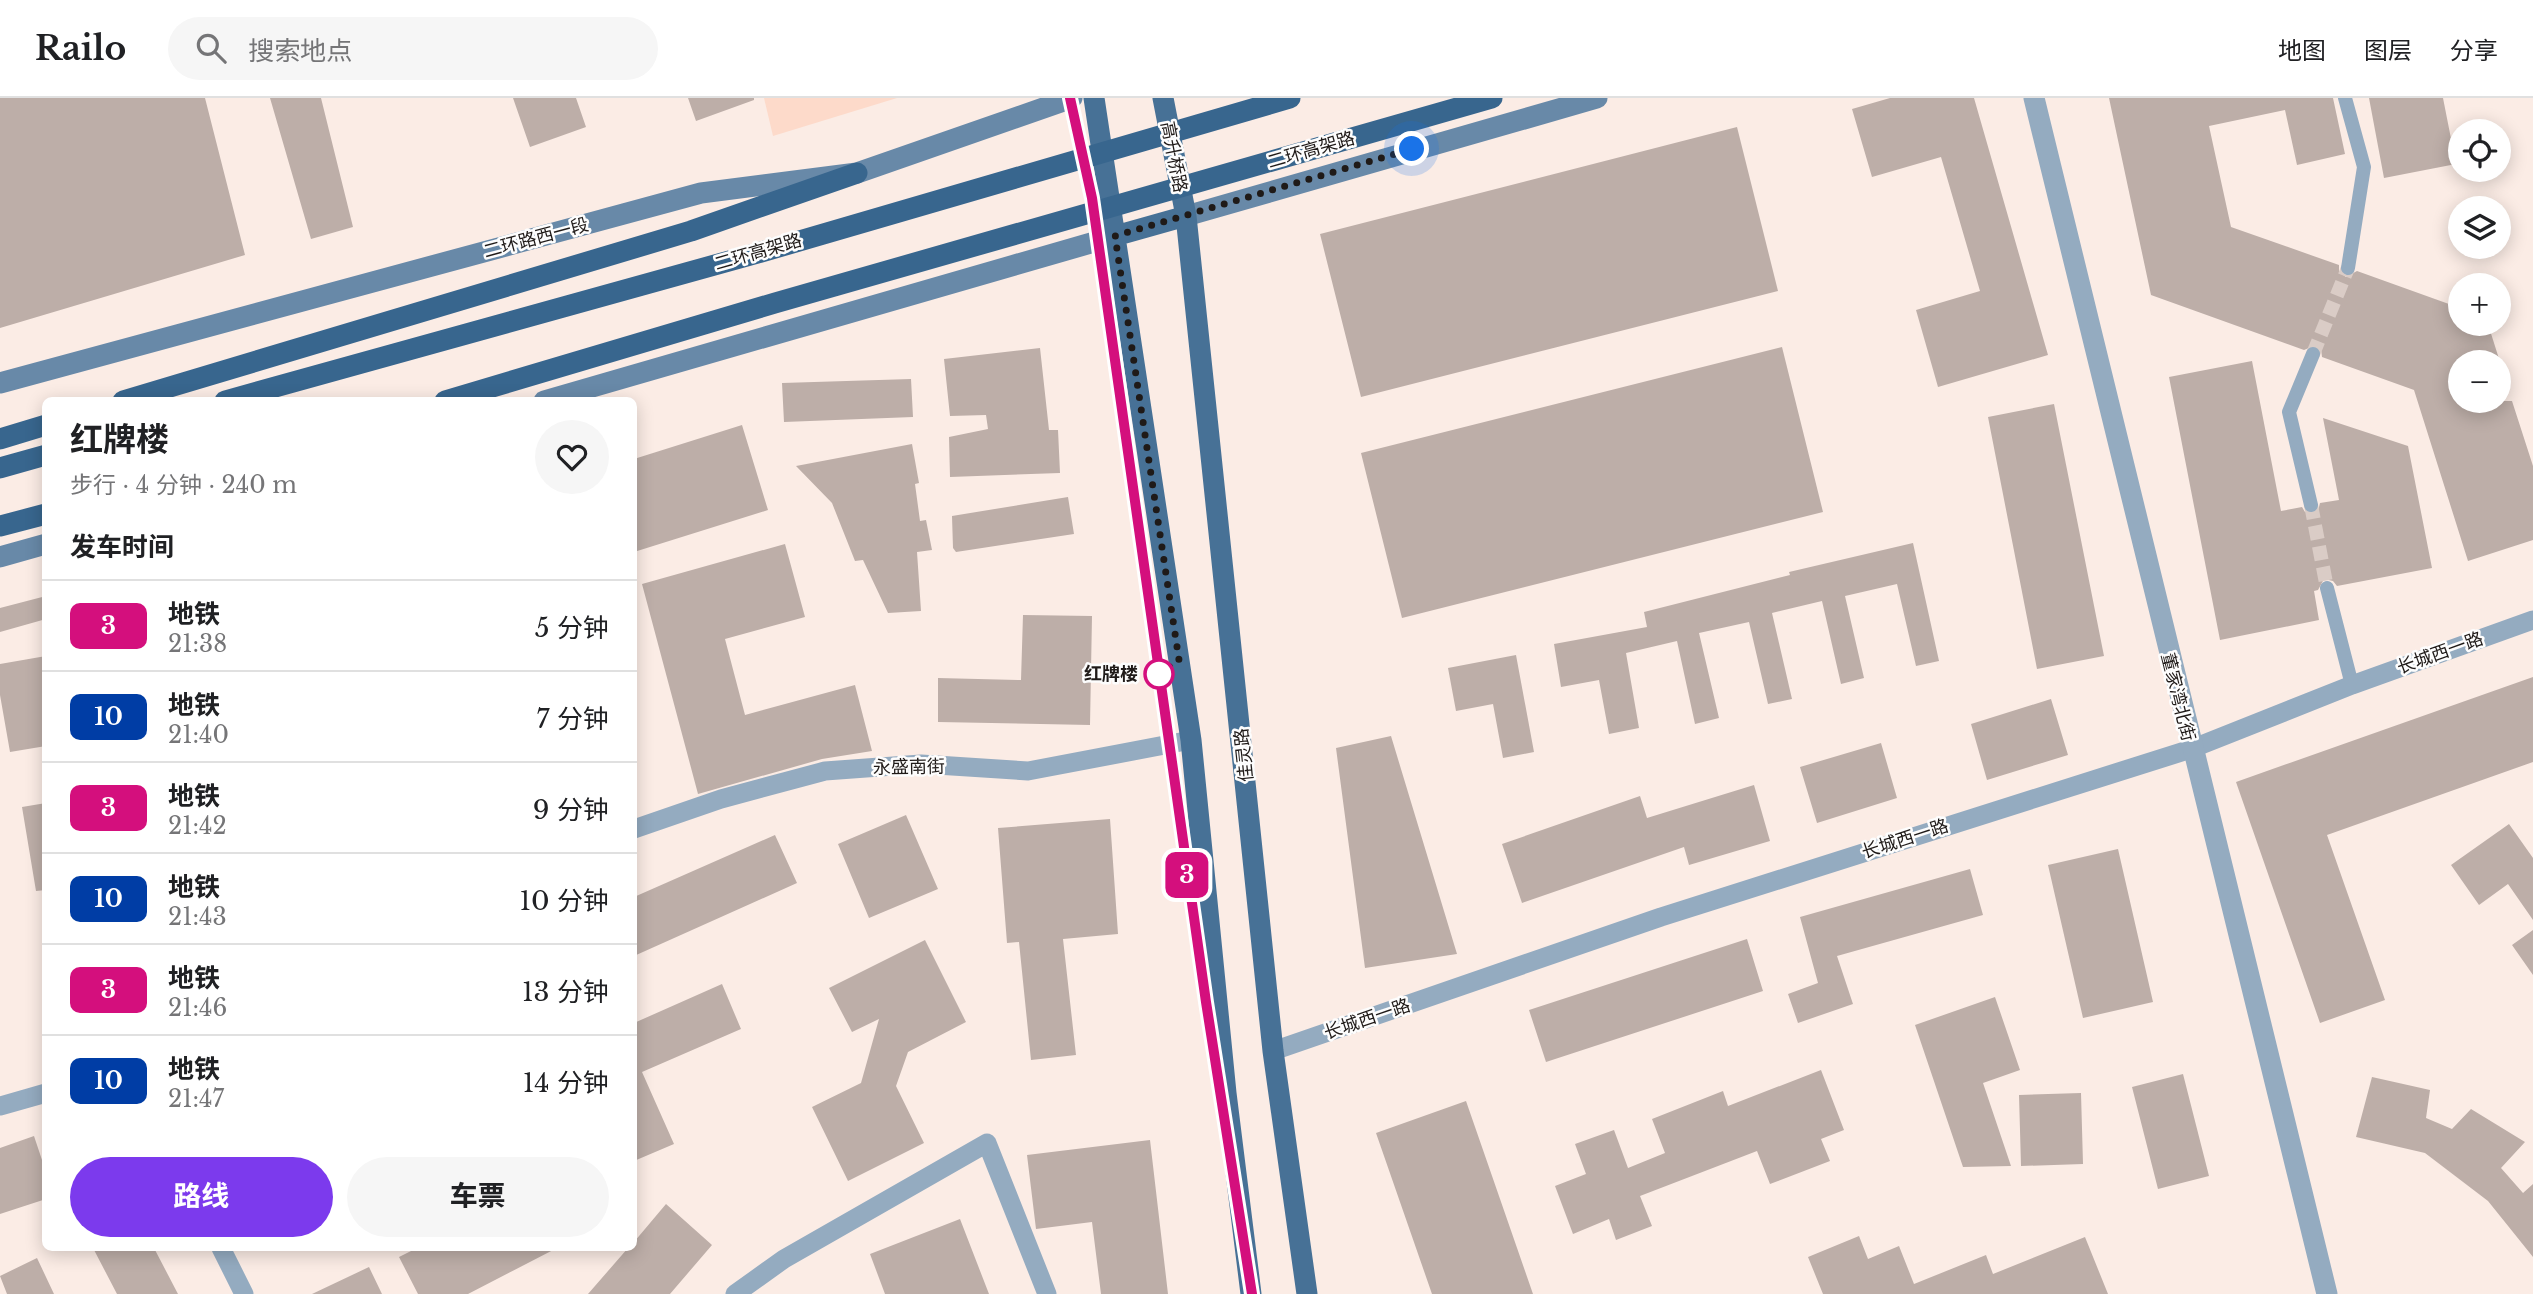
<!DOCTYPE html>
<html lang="zh">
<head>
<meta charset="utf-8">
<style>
	:root { --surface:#fff; --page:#f6f6f6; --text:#202124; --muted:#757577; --line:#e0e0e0; --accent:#7c3aed }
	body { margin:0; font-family:"Libre Baskerville","Noto Sans SC",serif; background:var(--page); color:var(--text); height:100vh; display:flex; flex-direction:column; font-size:26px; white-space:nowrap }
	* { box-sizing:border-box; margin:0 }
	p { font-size:23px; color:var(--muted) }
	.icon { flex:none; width:38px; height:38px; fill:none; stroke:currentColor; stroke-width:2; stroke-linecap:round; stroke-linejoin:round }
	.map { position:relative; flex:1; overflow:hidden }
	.side { position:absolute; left:42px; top:299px; width:595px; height:854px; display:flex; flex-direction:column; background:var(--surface); border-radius:10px; box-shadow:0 4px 18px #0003 }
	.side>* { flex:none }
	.badge { padding:0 14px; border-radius:10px; font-size:24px; line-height:46px }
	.tools { position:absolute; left:2448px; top:21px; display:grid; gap:14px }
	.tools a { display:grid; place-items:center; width:63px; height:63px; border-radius:50%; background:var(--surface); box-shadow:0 4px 18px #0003; font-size:35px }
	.you { position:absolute; width:35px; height:35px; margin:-18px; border:5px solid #fff; border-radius:50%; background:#1a73e8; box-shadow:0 0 0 10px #1a73e833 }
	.map>.badge { position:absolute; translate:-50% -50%; box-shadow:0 0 0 4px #fff }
	h2 { padding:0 28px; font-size:26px; line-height:63px }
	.round { display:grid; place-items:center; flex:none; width:74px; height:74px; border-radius:37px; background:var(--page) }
	.summary { display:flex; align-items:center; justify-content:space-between; height:119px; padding:0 28px }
	h1 { font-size:33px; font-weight:700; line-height:52px }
	.button { display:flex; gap:14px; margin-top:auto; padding:14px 28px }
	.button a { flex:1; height:80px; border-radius:42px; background:var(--accent); color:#fff; font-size:28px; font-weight:700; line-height:80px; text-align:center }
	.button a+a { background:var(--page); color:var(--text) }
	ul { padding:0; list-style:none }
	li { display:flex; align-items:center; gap:21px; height:91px; padding:0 28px; border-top:2px solid var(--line) }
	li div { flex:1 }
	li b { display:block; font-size:26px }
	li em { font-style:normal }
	li .badge { min-width:77px; font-weight:700; text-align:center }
	header { display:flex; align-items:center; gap:42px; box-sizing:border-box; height:98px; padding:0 35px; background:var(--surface); border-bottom:2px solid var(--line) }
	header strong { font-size:33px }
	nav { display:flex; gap:38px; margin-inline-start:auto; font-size:24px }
	.search { width:490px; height:63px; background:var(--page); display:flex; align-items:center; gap:18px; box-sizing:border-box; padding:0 24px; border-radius:38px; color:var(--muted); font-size:26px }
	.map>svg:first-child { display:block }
	.green { fill:#fddaca }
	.building { fill:#bdaea8 }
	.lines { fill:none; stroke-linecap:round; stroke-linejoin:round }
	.pedestrian-tunnel { stroke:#daccc6; stroke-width:14; stroke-dasharray:14 7; stroke-linecap:butt }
	.pedestrian { stroke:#94abc0; stroke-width:14 }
	.minor { stroke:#94abc0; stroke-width:19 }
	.tertiary { stroke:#94abc0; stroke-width:21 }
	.secondary { stroke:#6889a8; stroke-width:21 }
	.primary { stroke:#477196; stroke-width:21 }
	.trunk { stroke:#38668e; stroke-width:21 }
	.trunk-bridge { stroke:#38668e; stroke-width:21 }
	.line-casing { stroke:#fff; stroke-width:16 }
	.line { stroke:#d40f7d; stroke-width:10 }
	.walk { stroke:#1f1a18; stroke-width:7; stroke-dasharray:0 12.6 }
	.stop-dot { fill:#fff; stroke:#d40f7d; stroke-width:3.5 }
	.labels { text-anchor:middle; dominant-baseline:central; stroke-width:5; stroke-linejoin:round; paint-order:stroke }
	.street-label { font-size:18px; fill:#1f1a18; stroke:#fdfdfd }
	.stop-label { font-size:18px; font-weight:bold; fill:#1f1a18; stroke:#fdfdfd; text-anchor:end }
</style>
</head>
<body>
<header>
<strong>Railo</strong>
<div class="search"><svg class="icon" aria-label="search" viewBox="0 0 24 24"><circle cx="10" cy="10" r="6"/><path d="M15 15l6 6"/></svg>搜索地点</div>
<nav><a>地图</a><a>图层</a><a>分享</a></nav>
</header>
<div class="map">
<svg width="2533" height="1196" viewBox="0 0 2533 1196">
	<rect width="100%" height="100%" fill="#fbece5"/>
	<path class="green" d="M 764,0 L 897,0 L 773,38 Z"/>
	<path class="building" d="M 0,0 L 205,0 L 245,157 L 0,230 Z
		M 270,0 L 321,0 L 353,129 L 311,141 Z
		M 513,0 L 576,0 L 586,29 L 530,49 Z
		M 688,0 L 754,0 L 754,2 L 696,23 Z
		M 1890,0 L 1974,0 L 2048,257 L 1938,289 L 1916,212 L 1980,193 L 1941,59 L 1872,79 L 1852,11 Z
		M 2109,0 L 2333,0 L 2345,56 L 2297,67 L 2285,12 L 2209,28 L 2231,129 L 2339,167 L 2339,174 L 2346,179 L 2357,173 L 2460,210 L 2460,226 L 2488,226 L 2500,264 L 2460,264 L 2460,303 L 2512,303 L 2533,368 L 2533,442 L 2468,463 L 2414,292 L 2322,259 L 2321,251 L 2316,247 L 2304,252 L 2151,197 Z
		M 2369,0 L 2443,0 L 2456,66 L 2384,80 Z
		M 1737,29 L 1778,193 L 1361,299 L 1320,136 Z
		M 1782,249 L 1823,414 L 1402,520 L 1361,355 Z
		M 1040,250 L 1049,332 L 1058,332 L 1060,375 L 950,379 L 949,339 L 988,331 L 986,317 L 950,318 L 944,261 Z
		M 2252,263 L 2281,413 L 2302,409 L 2305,414 L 2313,416 L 2318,413 L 2320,405 L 2339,402 L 2323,320 L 2408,348 L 2432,470 L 2337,488 L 2333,483 L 2324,481 L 2318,492 L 2314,493 L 2319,522 L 2220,542 L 2169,279 Z
		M 911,281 L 913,319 L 784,324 L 782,285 Z
		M 2054,306 L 2104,558 L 2037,571 L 1988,319 Z
		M 742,327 L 768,412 L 634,454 L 634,361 Z
		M 912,346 L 919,385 L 915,386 L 920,423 L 926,422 L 932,452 L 917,454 L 921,513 L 888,515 L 863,462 L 855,463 L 832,405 L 796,368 Z
		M 1068,399 L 1074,436 L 956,454 L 953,450 L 952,418 Z
		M 1913,445 L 1939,563 L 1916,568 L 1897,486 L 1845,498 L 1864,580 L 1841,586 L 1822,503 L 1772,515 L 1792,601 L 1768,606 L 1749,524 L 1699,535 L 1719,620 L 1695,626 L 1677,543 L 1626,555 L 1639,630 L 1609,636 L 1599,582 L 1561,589 L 1554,546 L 1647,529 L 1644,514 L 1790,477 L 1789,474 Z
		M 785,446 L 805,519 L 725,541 L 745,617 L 855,587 L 872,653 L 822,661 L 698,696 L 642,486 Z
		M 46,498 L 46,521 L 0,534 L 0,510 Z
		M 1023,517 L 1092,518 L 1090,627 L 938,624 L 938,580 L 1021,582 Z
		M 1516,557 L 1534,654 L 1503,660 L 1493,606 L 1456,613 L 1448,570 Z
		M 46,558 L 46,648 L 10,654 L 0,597 L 0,566 Z
		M 2533,579 L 2533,664 L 2327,737 L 2385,902 L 2320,925 L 2236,684 Z
		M 2051,601 L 2068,657 L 1987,682 L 1971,626 Z
		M 1391,638 L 1457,856 L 1365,870 L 1336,650 Z
		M 1881,645 L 1897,700 L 1817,725 L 1800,669 Z
		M 1754,687 L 1770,743 L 1689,767 L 1684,749 L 1522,805 L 1502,746 L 1640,698 L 1647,720 Z
		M 46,705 L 46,792 L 36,793 L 22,709 Z
		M 906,717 L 938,791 L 869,820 L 838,746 Z
		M 1110,721 L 1118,836 L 1063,841 L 1076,957 L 1031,962 L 1019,844 L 1007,845 L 998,730 Z
		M 2509,726 L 2533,760 L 2533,822 L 2508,786 L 2479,807 L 2451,767 Z
		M 775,737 L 797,785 L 634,858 L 634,799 Z
		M 2118,751 L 2153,904 L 2083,920 L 2048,767 Z
		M 1970,771 L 1983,817 L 1837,858 L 1853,906 L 1798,925 L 1788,896 L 1818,885 L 1800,819 Z
		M 2533,832 L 2533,877 L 2512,847 Z
		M 1747,841 L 1763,893 L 1546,964 L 1529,912 Z
		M 925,842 L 966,924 L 908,954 L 896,988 L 924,1045 L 848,1083 L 812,1009 L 861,985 L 879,921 L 852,934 L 829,890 Z
		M 722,886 L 741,931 L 642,974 L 674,1046 L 634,1063 L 634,925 Z
		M 1995,899 L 2020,972 L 1983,985 L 2011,1068 L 1963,1069 L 1915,927 Z
		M 1821,972 L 1844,1032 L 1821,1041 L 1830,1063 L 1770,1086 L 1757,1053 L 1640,1098 L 1652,1128 L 1616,1142 L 1609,1121 L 1573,1136 L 1555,1088 L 1586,1076 L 1575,1046 L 1614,1032 L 1628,1070 L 1665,1055 L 1652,1021 L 1723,993 L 1728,1008 Z
		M 2183,976 L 2209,1078 L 2158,1091 L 2132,989 Z
		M 2372,979 L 2430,992 L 2426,1020 L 2452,1031 L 2471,1011 L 2525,1044 L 2501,1070 L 2523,1095 L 2533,1086 L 2533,1159 L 2488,1103 L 2425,1055 L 2356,1039 Z
		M 2081,995 L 2083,1066 L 2021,1068 L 2019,997 Z
		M 1466,1003 L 1533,1196 L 1432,1196 L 1376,1035 Z
		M 34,1038 L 46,1074 L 46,1101 L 0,1116 L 0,1050 Z
		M 1150,1042 L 1168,1196 L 1101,1196 L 1092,1124 L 1036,1131 L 1027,1057 Z
		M 666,1106 L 712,1147 L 670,1196 L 588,1196 L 628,1150 L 634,1150 L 634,1144 Z
		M 960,1121 L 989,1196 L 885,1196 L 870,1156 Z
		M 1859,1138 L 1868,1161 L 1899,1148 L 1914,1186 L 1986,1157 L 1993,1176 L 2085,1139 L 2108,1196 L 1823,1196 L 1808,1159 Z
		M 93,1150 L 154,1150 L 178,1196 L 117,1196 Z
		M 417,1150 L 557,1150 L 468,1196 L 418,1196 L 399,1159 Z
		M 37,1160 L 54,1196 L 7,1196 L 0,1178 Z
		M 369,1169 L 382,1196 L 312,1196 Z"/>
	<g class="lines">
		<path class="pedestrian-tunnel" d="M 2313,256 L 2348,170
			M 2311,407 L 2327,490"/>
		<path class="pedestrian" d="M 2345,0 L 2364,69 L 2348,170
			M 2311,407 L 2289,314 L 2313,256
			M 2327,490 L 2352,587"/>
		<path class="minor" d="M 634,731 L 721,701 L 825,673 L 921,666 L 1028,673 L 1191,642
			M 1273,953 L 1661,819 L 2191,651 L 2352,587 L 2533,522
			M 0,1008 L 46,995
			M 221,1150 L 244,1196
			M 735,1196 L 784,1161 L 987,1045 L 1047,1196"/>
		<path class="tertiary" d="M 2034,0 L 2327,1196"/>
		<path class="secondary" d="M 1186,118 L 1597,0
			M 0,285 L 701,95 L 857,75 L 1072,0
			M 544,303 L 1115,138
			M 0,459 L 46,446"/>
		<path class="primary" d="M 1094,0 L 1191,642 L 1226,995 L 1251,1196
			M 1163,0 L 1186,118 L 1273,953 L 1307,1196
			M 1115,138 L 1186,118"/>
		<path class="trunk" d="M 123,303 L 691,133 L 857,75
			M 0,341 L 46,327
			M 0,370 L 46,357
			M 0,428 L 46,416"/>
		<path class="trunk-bridge" d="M 225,303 L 758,155 L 1290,0
			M 445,303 L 775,205 L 1492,0"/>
	</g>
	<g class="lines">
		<defs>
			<path id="line" d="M 1070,0 L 1092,100 L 1206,904 L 1252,1196"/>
		</defs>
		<use href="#line" class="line-casing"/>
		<use href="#line" class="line"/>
		<path class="walk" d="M 1159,576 L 1179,562 L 1115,138 L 1412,51"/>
	</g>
	<circle class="stop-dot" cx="1159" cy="576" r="14"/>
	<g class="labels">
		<g class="street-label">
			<text transform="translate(1311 52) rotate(-16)">二环高架路</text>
			<text transform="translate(1174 59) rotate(79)">高升桥路</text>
			<text transform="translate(536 140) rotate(-15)">二环路西一段</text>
			<text transform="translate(758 154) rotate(-16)">二环高架路</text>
			<text transform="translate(2440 555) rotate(-20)">长城西一路</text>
			<text transform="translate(2178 599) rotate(76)">董家湾北街</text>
			<text transform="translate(1244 657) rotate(-96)">佳灵路</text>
			<text transform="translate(909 669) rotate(-1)">永盛南街</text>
			<text transform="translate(1905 741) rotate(-18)">长城西一路</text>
			<text transform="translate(1367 921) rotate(-19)">长城西一路</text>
		</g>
		<g class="stop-label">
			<text x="1138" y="576">红牌楼</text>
		</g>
	</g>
</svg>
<div class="tools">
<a><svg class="icon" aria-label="locate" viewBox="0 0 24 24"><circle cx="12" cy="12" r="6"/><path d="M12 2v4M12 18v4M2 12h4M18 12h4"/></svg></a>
<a><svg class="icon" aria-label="layers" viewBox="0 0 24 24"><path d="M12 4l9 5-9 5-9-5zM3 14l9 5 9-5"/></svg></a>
<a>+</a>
<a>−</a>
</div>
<div class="you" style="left:1412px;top:51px"></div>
<b class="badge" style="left:1187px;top:777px;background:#d40f7d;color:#fff">3</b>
<section class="side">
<div class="summary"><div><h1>红牌楼</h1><p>步行 · 4 分钟 · 240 m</p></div><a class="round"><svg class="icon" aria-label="heart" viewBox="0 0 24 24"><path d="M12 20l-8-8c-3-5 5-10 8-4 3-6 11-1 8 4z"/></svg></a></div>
<h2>发车时间</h2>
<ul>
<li><span class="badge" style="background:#d40f7d;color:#fff">3</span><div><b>地铁</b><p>21:38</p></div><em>5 分钟</em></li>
<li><span class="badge" style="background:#003da5;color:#fff">10</span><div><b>地铁</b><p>21:40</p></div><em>7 分钟</em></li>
<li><span class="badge" style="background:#d40f7d;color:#fff">3</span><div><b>地铁</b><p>21:42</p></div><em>9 分钟</em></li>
<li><span class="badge" style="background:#003da5;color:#fff">10</span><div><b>地铁</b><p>21:43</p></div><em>10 分钟</em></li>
<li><span class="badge" style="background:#d40f7d;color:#fff">3</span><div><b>地铁</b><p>21:46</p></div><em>13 分钟</em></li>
<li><span class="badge" style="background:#003da5;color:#fff">10</span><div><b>地铁</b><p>21:47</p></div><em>14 分钟</em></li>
</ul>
<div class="button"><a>路线</a><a>车票</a></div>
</section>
</div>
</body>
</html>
